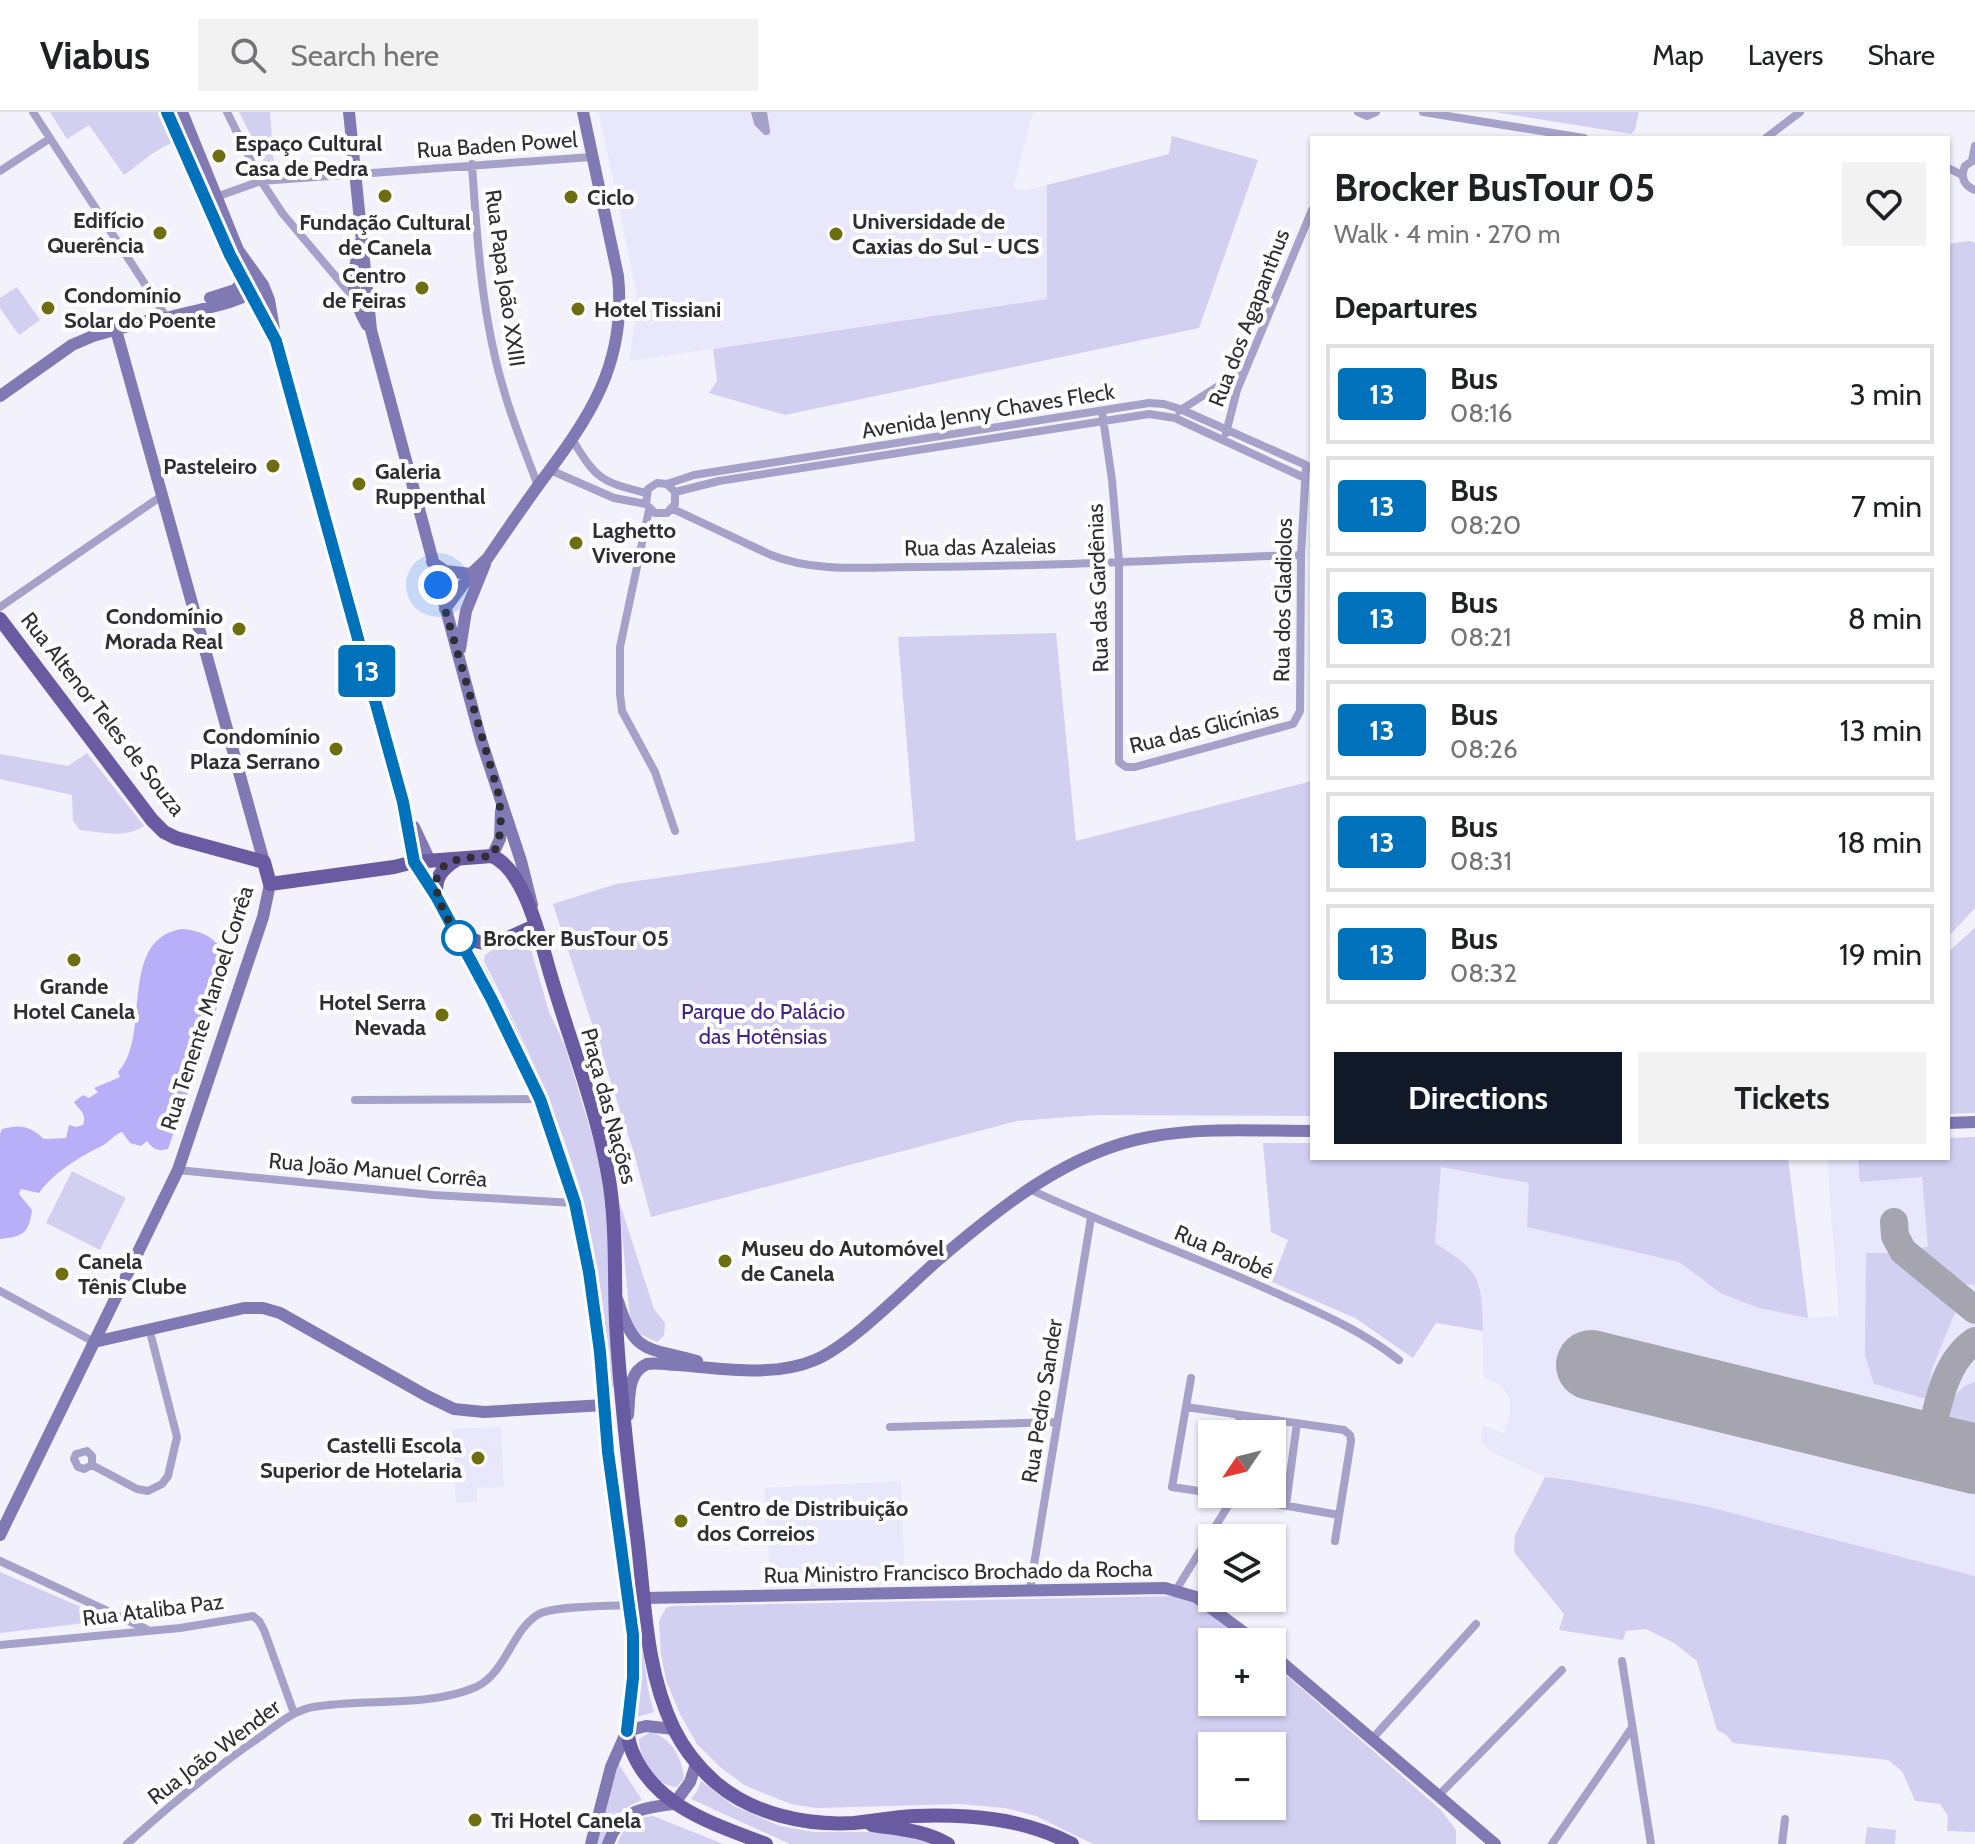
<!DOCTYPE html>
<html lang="en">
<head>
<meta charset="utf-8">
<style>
	:root { --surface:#fff; --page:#f2f2f2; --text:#202124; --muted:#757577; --line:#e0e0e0; --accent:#111827 }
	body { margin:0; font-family:Cabin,sans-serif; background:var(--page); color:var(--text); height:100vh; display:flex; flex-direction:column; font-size:30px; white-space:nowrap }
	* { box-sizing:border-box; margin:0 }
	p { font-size:26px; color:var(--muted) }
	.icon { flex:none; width:44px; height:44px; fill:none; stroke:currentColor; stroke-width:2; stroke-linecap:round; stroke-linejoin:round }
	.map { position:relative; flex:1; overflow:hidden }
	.side { position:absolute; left:1310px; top:24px; width:640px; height:1024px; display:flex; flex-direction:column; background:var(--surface); border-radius:0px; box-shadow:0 2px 6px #0004 }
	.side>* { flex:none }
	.badge { padding:0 16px; border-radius:6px; font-size:28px; line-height:52px }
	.needle { width:52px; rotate:235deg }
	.controls { position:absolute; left:1198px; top:1308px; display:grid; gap:16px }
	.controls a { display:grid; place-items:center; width:88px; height:88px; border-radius:0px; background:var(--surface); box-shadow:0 2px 6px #0004; font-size:40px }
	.you { position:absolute; width:40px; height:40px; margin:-20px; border:6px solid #fff; border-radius:50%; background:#1a73e8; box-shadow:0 0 0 12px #1a73e833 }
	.map>.badge { position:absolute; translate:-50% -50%; box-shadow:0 0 0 4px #fff }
	h2 { padding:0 24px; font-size:30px; line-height:72px }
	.round { display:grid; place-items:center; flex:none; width:84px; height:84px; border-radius:0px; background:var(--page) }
	.headline { display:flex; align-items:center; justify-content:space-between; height:136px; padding:0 24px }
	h1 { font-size:38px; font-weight:800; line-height:60px }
	.button { display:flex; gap:16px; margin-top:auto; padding:16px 24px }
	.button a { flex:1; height:92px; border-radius:0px; background:var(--accent); color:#fff; font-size:32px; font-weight:800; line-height:92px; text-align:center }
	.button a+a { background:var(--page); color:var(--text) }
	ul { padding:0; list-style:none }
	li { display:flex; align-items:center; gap:24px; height:100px; margin:0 16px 12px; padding:0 8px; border:4px solid var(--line); border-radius:0px }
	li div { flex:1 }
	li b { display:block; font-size:30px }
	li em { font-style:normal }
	li .badge { min-width:88px; font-weight:700; text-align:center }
	header { display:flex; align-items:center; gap:48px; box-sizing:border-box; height:112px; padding:0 40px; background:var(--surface); border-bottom:2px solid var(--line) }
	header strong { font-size:38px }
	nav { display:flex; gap:44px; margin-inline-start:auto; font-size:28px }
	.search { width:560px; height:72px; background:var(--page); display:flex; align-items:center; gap:20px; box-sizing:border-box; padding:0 28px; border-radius:0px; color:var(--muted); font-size:30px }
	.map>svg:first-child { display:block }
	.built { fill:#e9e7fc }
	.green { fill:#d2cff1; fill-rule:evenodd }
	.water { fill:#b9aff9 }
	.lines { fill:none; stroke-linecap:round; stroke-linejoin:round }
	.taxiway { stroke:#a6a4ae; stroke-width:28 }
	.runway { stroke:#a6a4ae; stroke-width:70 }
	.street { stroke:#a6a1c9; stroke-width:8 }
	.secondary { stroke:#8179b3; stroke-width:12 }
	.primary { stroke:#685ba2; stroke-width:14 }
	.line-casing { stroke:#fff; stroke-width:18 }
	.line { stroke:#0072bc; stroke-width:12 }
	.walk { stroke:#2f2e35; stroke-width:8; stroke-dasharray:0 14.4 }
	.poi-dot { fill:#6d6e10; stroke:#fff; stroke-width:3 }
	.stop-dot { fill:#fff; stroke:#0072bc; stroke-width:4 }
	.labels { text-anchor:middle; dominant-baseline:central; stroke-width:8; stroke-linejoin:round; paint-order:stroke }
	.poi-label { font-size:22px; font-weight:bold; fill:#2f2e35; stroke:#fff; text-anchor:start }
	.street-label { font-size:22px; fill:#2f2e35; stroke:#fff }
	.stop-label { font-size:22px; font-weight:bold; fill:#2f2e35; stroke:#fff; text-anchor:start }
	.park-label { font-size:22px; fill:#42228a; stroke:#fff }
</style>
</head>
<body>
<header>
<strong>Viabus</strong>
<div class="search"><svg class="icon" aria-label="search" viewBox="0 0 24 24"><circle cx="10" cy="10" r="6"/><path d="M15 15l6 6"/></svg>Search here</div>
<nav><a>Map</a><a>Layers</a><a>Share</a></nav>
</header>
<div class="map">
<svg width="1975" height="1732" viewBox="0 0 1975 1732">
	<rect width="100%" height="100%" fill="#f2f1fc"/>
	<path class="built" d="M 599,0 L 1033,0 L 1013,76 L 1026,79 L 1047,73 L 1047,187 L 630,249 L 637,183 Z
		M 1975,1025 L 1975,1464 L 1709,1395 L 1545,1365 L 1494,1341 L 1481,1331 L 1482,1313 L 1504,1322 L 1510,1302 L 1510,1288 L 1502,1274 L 1484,1266 L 1480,1171 L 1435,1131 L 1441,1055 L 1530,1071 L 1528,1115 L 1679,1150 L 1722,1182 L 1759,1196 L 1810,1206 L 1839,1204 L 1827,1046 L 1948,1046 L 1948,1026 Z
		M 501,1315 L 504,1375 L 477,1376 L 477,1390 L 456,1391 L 452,1317 Z
		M 901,1369 L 905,1472 L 771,1476 L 764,1376 Z"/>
	<path class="green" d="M 50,0 L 158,0 L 172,31 C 154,38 140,52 124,63 L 89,13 L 67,27 Z
		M 239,0 L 270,0 L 274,54 L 266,54 Z
		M 1495,0 L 1639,0 L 1635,18 L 1631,22 Z
		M 1172,24 L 1258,48 L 1199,216 L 785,303 L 709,281 L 717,269 L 713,237 L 1047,187 L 1047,73 L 1169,42 Z
		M 1970,129 L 1975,131 L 1975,796 L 1948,825 L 1948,132 Z
		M 17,175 L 40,208 L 19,223 L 0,196 L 0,186 Z
		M 1056,521 L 1076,729 L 1312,669 L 1312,1004 L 1095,1003 L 1017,1009 L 651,1105 L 634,1041 L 553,792 L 616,772 L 915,729 L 898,525 Z
		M 87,641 L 144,714 C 125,727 101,720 80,718 L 73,709 L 72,683 L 0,667 L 0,642 L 68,654 Z
		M 1975,816 L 1975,1001 L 1948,1002 L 1948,840 Z
		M 521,832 L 530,836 L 532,841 L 549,900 L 565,934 L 597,1040 L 606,1084 L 615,1275 L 609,1276 C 602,1213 599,1149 583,1087 C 560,1005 523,925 484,849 L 485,843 L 495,836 Z
		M 1975,1025 L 1975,1173 L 1966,1172 L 1963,1180 L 1919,1147 L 1916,1138 L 1928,1134 L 1922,1065 L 1860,1070 L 1858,1046 L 1948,1046 L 1948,1026 Z
		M 1263,1031 L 1312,1031 L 1312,1046 L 1788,1046 L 1808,1206 L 1759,1196 L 1722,1182 L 1679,1150 L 1527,1115 L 1529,1071 L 1441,1055 L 1435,1131 C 1482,1161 1481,1165 1483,1219 L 1436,1211 L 1413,1246 L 1355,1206 L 1272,1170 L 1288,1128 L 1271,1120 Z
		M 72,1059 L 126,1086 L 100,1138 L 46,1111 Z
		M 619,1089 L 654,1197 L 665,1211 L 664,1224 L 657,1230 L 636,1220 L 630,1207 Z
		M 1866,1141 L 1889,1141 L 1958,1193 L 1932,1257 L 1926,1287 L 1874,1272 L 1865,1244 Z
		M 1975,1270 L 1975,1324 L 1954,1319 C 1945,1298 1952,1276 1975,1270 Z
		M 1545,1365 L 1576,1369 L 1709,1395 L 1975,1464 L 1975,1720 L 1947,1719 L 1948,1704 L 1940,1692 L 1915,1689 L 1902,1659 L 1888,1648 L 1733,1631 L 1725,1622 L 1717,1618 L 1697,1549 L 1674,1531 L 1646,1517 L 1626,1519 L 1623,1528 L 1559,1518 L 1564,1502 L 1514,1440 L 1515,1423 Z
		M 629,1452 L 632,1452 L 648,1577 L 654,1600 L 633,1606 Z
		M 0,1460 L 111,1508 L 0,1521 Z
		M 1178,1484 L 1195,1487 L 1248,1530 L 1212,1530 L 1212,1590 L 1272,1590 L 1272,1551 L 1441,1698 L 1456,1718 L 1456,1732 L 1093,1732 L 1036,1704 L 1005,1696 L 959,1692 L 816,1696 L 791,1692 L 746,1674 L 721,1656 L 697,1632 L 680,1602 L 666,1568 L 661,1542 L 659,1509 L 666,1496 L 672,1494 ZM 1212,1634 L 1272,1634 L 1272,1694 L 1212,1694 Z
		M 651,1620 C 671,1626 682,1645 684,1666 L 677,1675 C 655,1675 639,1646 639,1627 Z
		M 618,1651 L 642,1688 C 621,1697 607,1708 602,1732 L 597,1732 Z
		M 701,1669 L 734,1694 L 780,1714 L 814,1720 L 897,1720 L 933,1732 L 790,1732 L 691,1687 L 697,1679 Z
		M 653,1704 L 723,1732 L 617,1732 C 623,1715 635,1706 653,1704 Z
		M 1867,1715 L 1896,1718 L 1895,1732 L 1865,1732 Z"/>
	<path class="water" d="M 182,817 C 209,819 223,831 230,858 L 168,1037 C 158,1040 153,1037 147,1029 L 141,1034 L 130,1031 L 122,1020 C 113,1023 110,1030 102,1034 C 79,1045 53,1061 39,1081 L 21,1077 L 19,1082 L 32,1098 C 29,1121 23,1125 0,1127 L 0,1022 L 2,1017 C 21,1012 30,1014 44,1027 L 66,1026 L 69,1013 L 76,1015 L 83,1013 C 87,1001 80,999 74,990 L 83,983 L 89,986 L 98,980 L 94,976 L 120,965 L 118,960 C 152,925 117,827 182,817 Z"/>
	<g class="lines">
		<path class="taxiway" d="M 1894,1110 L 1895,1124 L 1903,1139 L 1975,1198
			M 1928,1335 C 1937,1299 1942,1251 1975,1229"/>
		<path class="runway" d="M 1591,1253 L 1975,1347"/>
		<path class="street" d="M 33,0 L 167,206
			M 227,0 L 261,69 L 283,102 L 353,185
			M 755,0 L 758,11 L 766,19
			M 763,0 L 766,19
			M 1358,0 L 1367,4 L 1376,0
			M 1423,0 L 1584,26
			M 1766,26 L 1800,0
			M 1975,47 L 1965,54 C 1960,65 1964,74 1975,78
			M 1972,48 L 1975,34
			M 472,52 C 477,129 482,208 505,282 C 514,313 527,344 538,374
			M 1948,56 L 1962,63
			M 0,59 L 49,27
			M 216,85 L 261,69 L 592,45
			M 1179,299 L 1245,257
			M 1226,321 L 1237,278 L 1312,98
			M 572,327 C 596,367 601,370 646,381
			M 550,358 L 614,386 L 646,392
			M 667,372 L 675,380 L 675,392 L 667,401 L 655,401 L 646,392 L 648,377 L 657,371 L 667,372 L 694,363 L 1149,291 L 1164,292 L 1180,297 L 1306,353 L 1301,443 L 1300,599 L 1293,612 L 1135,655 L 1126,655 L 1119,650 L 1119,449 L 1112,368 L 1102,299
			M 675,380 L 719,369 L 1149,302 L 1175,306 L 1305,366
			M 673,397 L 771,443 C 816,461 868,455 916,455 C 1044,455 1172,447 1301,443
			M 649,398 L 620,535 L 620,582 L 622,599 L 655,660 L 675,719
			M 0,495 L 163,383
			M 355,988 L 540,987
			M 178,1058 L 433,1083 L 575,1091
			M 1029,1077 C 1110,1115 1195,1144 1276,1181 C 1322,1202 1359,1217 1399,1248
			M 0,1179 L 94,1230
			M 1191,1266 L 1172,1375 L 1212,1381
			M 1186,1295 L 1344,1318 L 1350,1323 L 1351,1329 L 1335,1429
			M 890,1315 L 1056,1310
			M 1238,1322 L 1240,1303
			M 92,1353 L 92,1344 L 87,1339 L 76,1342 L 74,1347 L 78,1355 L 84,1357 L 92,1353 L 137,1377 L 148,1379 L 162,1372 L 168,1364 L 177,1325 L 149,1216
			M 1219,1382 L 1339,1403
			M 1286,1393 L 1297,1311
			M 0,1449 L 146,1517
			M 1030,1477 L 1091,1106
			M 1176,1478 L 1228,1394 L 1231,1382
			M 0,1533 L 180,1516 L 253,1504 L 259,1509 L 264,1518 L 294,1601
			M 1622,1549 L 1651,1732
			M 1372,1627 L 1476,1512
			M 1438,1684 L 1562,1558
			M 127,1732 C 169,1694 213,1657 260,1625 C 277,1613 292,1599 313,1595 C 364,1586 428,1596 476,1575 C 507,1560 512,1517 539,1502 C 554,1494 609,1494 630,1493
			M 1552,1732 L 1631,1617
			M 1782,1732 L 1785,1707"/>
		<path class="secondary" d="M 167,0 L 230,143 L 270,215
			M 182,0 L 238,138 L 263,173 L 269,188 L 276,229 L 403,690 L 414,750
			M 349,0 L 371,218 L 481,628 L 521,749 L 532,793
			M 360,131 C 352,165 349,182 367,213
			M 210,186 L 235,178 L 249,165
			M 116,218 L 264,750
			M 0,284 L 72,233 L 93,224 L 157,206 L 167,206 C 190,199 248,190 263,173
			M 432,450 L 445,459 L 471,462
			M 445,497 L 471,462 L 487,447 C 504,422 522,396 540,371 C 590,305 627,251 618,164 L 583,0
			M 460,537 L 466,499 L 485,452
			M 414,715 L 430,749
			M 492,744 L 500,727 L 501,699
			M 1948,1011 L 1975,1010
			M 618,1189 C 634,1243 647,1235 697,1249
			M 94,1230 L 244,1196 L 263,1196 L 280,1201 L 427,1284 L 454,1297 L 484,1300 L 605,1293
			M 628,1303 C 630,1284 627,1261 647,1252 C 657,1250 667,1253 677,1253 C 721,1256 773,1266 815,1248 C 852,1232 905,1177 937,1149 C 998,1097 1067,1040 1149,1025 C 1202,1015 1258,1019 1312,1019
			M 0,1423 L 178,1058 L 263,805 L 270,772
			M 644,1486 L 1165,1476 L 1196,1485 L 1257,1530
			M 1272,1542 L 1495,1732
			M 591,1732 L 611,1655 L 627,1619 L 646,1614 L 674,1617
			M 608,1732 C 619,1698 643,1696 674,1692 L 690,1670 L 696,1652"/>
		<path class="primary" d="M 0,507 L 152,708 L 164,720 L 176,726 L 264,750 L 270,772 L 394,755 L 414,750 L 492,744 C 525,758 540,827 550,861 C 569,927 596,994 608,1062 C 617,1110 614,1162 616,1210 C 620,1284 629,1359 638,1432 C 645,1494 646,1560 674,1617 C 684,1637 698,1655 715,1670 C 752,1702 806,1714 854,1711 C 874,1709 894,1705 914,1704 C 969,1702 1023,1706 1072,1732
			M 414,750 C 478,849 547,979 575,1094 C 595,1174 601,1257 608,1339 C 612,1383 619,1427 626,1471 C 630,1497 635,1523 634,1549 C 633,1577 621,1612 632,1639 C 655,1695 714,1712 766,1732
			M 436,784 C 435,765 441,758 456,748
			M 460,819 C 483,843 510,825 536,813
			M 872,1713 C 900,1717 923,1718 948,1732"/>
	</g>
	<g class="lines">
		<defs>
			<path id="line" d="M 167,0 L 230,143 L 276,229 L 403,690 L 414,750 L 436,784 L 492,888 L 540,987 L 575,1091 L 589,1160 L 600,1240 L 608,1340 L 633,1523 L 633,1566 L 627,1619"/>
		</defs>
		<use href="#line" class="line-casing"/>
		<use href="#line" class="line"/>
		<path class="walk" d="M 438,473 L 498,680 C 501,703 504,723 492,744 C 482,745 470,745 460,747 C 415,757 445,803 459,826"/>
	</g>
	<g class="poi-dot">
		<circle cx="219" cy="44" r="8"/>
		<circle cx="385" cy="84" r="8"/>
		<circle cx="571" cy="85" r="8"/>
		<circle cx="160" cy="121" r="8"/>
		<circle cx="836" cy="122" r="8"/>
		<circle cx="422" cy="176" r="8"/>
		<circle cx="48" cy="196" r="8"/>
		<circle cx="578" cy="197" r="8"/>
		<circle cx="273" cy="354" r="8"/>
		<circle cx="359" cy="372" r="8"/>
		<circle cx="576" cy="431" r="8"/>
		<circle cx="239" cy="517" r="8"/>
		<circle cx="336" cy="637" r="8"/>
		<circle cx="74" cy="848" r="8"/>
		<circle cx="442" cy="903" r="8"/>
		<circle cx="725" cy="1149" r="8"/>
		<circle cx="62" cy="1162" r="8"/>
		<circle cx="478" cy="1346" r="8"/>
		<circle cx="681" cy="1409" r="8"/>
		<circle cx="475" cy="1708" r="8"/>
	</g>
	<circle class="stop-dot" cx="459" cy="826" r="16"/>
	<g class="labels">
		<g class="poi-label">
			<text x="235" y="31">Espaço Cultural<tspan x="235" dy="25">Casa de Pedra</tspan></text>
			<text x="587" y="85">Ciclo</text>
			<text x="144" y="108" text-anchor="end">Edifício<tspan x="144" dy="25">Querência</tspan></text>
			<text x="852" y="109">Universidade de<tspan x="852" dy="25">Caxias do Sul - UCS</tspan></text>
			<text x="385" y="110" text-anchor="middle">Fundação Cultural<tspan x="385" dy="25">de Canela</tspan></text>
			<text x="406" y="163" text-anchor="end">Centro<tspan x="406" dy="25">de Feiras</tspan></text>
			<text x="64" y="183">Condomínio<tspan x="64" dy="25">Solar do Poente</tspan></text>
			<text x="594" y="197">Hotel Tissiani</text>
			<text x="257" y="354" text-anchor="end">Pasteleiro</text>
			<text x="375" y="359">Galeria<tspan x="375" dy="25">Ruppenthal</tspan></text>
			<text x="592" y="418">Laghetto<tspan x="592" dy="25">Viverone</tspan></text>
			<text x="223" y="504" text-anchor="end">Condomínio<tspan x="223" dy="25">Morada Real</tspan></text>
			<text x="320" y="624" text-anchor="end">Condomínio<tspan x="320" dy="25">Plaza Serrano</tspan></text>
			<text x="74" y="874" text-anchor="middle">Grande<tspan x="74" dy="25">Hotel Canela</tspan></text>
			<text x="426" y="890" text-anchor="end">Hotel Serra<tspan x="426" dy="25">Nevada</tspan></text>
			<text x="741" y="1136">Museu do Automóvel<tspan x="741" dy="25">de Canela</tspan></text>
			<text x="78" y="1149">Canela<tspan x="78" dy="25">Tênis Clube</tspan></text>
			<text x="462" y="1333" text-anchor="end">Castelli Escola<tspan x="462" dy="25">Superior de Hotelaria</tspan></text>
			<text x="697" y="1396">Centro de Distribuição<tspan x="697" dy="25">dos Correios</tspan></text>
			<text x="491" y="1708">Tri Hotel Canela</text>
		</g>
		<g class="street-label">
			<text transform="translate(497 33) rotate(-4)">Rua Baden Powel</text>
			<text transform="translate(505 166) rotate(82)">Rua Papa João XXIII</text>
			<text transform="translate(1249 206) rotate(-69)">Rua dos Agapanthus</text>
			<text transform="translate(988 299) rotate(-9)">Avenida Jenny Chaves Fleck</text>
			<text transform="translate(980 435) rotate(-1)">Rua das Azaleias</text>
			<text transform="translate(1098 476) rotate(-92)">Rua das Gardênias</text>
			<text transform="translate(1283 488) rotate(-89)">Rua dos Gladiolos</text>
			<text transform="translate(103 602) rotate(52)">Rua Altenor Teles de Souza</text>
			<text transform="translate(1204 616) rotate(-14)">Rua das Glicínias</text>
			<text transform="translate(207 896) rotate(-72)">Rua Tenente Manoel Corrêa</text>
			<text transform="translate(609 994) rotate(75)">Praça das Nações</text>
			<text transform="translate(378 1058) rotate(5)">Rua João Manuel Corrêa</text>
			<text transform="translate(1224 1140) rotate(23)">Rua Parobé</text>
			<text transform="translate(1042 1289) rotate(-81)">Rua Pedro Sander</text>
			<text transform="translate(958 1460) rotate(-1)">Rua Ministro Francisco Brochado da Rocha</text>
			<text transform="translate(153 1498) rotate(-7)">Rua Ataliba Paz</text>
			<text transform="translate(214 1640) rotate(-37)">Rua João Wender</text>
		</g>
		<g class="stop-label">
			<text x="483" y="826">Brocker BusTour 05</text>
		</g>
		<g class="park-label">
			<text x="763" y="899">Parque do Palácio<tspan x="763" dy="25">das Hotênsias</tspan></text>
		</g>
	</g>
</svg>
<div class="controls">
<a><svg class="needle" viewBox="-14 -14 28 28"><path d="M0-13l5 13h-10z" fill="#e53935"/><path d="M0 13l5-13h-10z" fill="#757577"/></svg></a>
<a><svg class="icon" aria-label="layers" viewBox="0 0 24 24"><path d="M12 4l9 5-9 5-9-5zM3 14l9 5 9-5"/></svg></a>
<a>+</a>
<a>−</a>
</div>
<div class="you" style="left:438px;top:473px"></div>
<b class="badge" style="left:367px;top:559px;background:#0072bc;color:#fff">13</b>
<section class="side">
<div class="headline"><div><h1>Brocker BusTour 05</h1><p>Walk · 4 min · 270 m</p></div><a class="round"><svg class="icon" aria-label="heart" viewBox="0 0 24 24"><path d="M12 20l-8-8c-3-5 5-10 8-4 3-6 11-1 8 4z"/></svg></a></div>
<h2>Departures</h2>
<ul>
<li><span class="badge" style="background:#0072bc;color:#fff">13</span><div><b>Bus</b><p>08:16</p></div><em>3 min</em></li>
<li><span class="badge" style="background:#0072bc;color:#fff">13</span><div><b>Bus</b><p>08:20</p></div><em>7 min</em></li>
<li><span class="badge" style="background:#0072bc;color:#fff">13</span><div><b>Bus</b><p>08:21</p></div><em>8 min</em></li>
<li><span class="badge" style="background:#0072bc;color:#fff">13</span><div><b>Bus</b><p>08:26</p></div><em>13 min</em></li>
<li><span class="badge" style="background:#0072bc;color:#fff">13</span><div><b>Bus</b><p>08:31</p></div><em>18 min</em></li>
<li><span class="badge" style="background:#0072bc;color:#fff">13</span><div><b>Bus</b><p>08:32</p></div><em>19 min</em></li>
</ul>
<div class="button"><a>Directions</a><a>Tickets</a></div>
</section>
</div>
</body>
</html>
